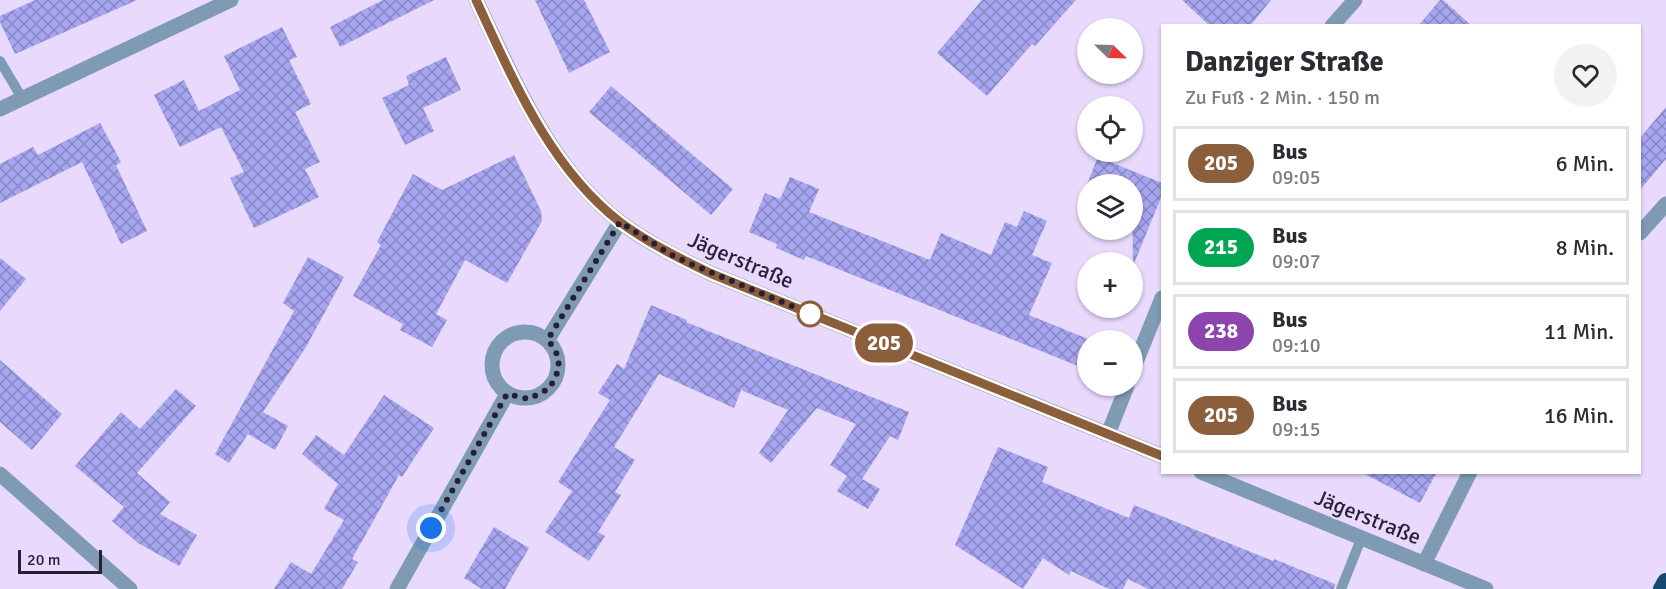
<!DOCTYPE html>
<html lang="de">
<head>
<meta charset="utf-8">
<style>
	:root { --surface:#fff; --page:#f2f2f3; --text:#2b2b33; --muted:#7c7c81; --line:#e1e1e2 }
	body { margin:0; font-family:Signika,sans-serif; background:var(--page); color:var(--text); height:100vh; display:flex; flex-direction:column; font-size:22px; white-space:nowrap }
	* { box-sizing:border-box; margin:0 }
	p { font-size:20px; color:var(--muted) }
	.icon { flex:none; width:33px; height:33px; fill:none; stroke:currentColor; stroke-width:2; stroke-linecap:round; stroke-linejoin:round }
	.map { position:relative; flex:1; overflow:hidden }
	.details { position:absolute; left:1161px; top:24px; width:480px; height:450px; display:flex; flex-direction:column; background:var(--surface); border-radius:0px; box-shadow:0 2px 4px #0004 }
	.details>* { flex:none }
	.badge { padding:0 12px; border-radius:20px; font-size:21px; line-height:39px }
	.needle { width:39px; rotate:113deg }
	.controls { position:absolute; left:1077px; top:18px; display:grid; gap:12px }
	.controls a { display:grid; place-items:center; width:66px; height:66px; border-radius:50%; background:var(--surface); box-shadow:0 2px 4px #0004; font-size:30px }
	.scale { position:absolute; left:18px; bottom:15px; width:84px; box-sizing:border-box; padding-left:6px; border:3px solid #291f35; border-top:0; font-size:16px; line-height:21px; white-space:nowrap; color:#291f35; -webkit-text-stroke:4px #e8d9fd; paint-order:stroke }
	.you { position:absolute; width:30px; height:30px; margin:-15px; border:4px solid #fff; border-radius:50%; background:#1a73e8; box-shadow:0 0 0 9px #1a73e833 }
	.map>.badge { position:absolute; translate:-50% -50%; box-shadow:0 0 0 3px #fff }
	.round { display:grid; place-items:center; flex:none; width:63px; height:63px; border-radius:32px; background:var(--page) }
	.head { display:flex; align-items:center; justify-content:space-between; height:102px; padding:0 24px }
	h1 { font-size:28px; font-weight:700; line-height:45px }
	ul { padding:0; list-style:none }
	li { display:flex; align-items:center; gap:18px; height:75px; margin:0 12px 9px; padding:0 12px; border:3px solid var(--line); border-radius:0px }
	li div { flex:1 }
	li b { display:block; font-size:22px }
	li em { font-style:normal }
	li .badge { min-width:66px; font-weight:700; text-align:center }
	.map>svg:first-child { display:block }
	.building { fill:url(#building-cross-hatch) }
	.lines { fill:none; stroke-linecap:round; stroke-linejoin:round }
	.lane { stroke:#7e9bb3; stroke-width:10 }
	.street { stroke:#7e9bb3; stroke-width:15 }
	.highway { stroke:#114970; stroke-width:18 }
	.line-casing { stroke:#fff; stroke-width:14 }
	.line { stroke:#8b5e3c; stroke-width:9 }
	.walk { stroke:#291f35; stroke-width:6; stroke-dasharray:0 10.8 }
	.stop-dot { fill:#fff; stroke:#8b5e3c; stroke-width:3 }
	.labels { text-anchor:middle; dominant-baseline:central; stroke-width:4.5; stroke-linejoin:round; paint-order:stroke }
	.street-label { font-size:22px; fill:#291f35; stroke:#e8d9fd }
</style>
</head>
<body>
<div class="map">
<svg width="1666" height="589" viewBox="0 0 1666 589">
	<defs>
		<pattern id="building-cross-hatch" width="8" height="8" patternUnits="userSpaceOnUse" patternTransform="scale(1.5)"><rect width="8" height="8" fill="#a6a5f0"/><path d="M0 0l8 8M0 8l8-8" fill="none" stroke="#8786c3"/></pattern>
	</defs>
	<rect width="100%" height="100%" fill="#e8d9fd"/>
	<path class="building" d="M 35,0 L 137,0 L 15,54 L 0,22 L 0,16 Z
		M 383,0 L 434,0 L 340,47 L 330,27 Z
		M 535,0 L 584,0 L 610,52 L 569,73 Z
		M 982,0 L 1076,0 L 1035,46 L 1032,44 L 987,96 L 937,53 Z
		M 1182,0 L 1271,0 L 1250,26 L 1210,26 Z
		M 1440,0 L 1443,0 L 1472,26 L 1418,26 Z
		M 282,27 L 297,57 L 289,60 L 311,104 L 295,112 L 320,162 L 305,169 L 319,197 L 254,228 L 230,178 L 244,172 L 221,127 L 180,147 L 154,95 L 184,80 L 199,111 L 240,90 L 224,56 Z
		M 446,57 L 461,90 L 423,108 L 434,131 L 405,145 L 382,98 L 409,85 L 406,76 Z
		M 611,86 L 733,189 L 711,215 L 589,112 Z
		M 1666,107 L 1666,159 L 1640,190 L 1640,138 Z
		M 100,123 L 121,162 L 116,165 L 147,231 L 121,244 L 82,162 L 0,203 L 0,164 L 33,147 L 38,155 Z
		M 514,155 L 541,211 L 542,221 L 507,283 L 465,260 L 436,314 L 447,320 L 432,347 L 400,330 L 403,324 L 353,296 L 381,245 L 377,242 L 413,174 L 442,190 Z
		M 1098,157 L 1162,183 L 1162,195 L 1133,266 L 1132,184 L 1087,184 Z
		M 790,177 L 819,189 L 809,212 L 930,260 L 941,233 L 991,255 L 1005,222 L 1017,227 L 1024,211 L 1047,221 L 1032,255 L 1052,263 L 1029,315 L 1088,339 L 1088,370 L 806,256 L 804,260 L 776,248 L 777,244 L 749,232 L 765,193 L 780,199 Z
		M 308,257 L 344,277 L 306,347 L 263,412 L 288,426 L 275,450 L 248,434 L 229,463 L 215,454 L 294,311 L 283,303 Z
		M 0,258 L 26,279 L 0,311 Z
		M 651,305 L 687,320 L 686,322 L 909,412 L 898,440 L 890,436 L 862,479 L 880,489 L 868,509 L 837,491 L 847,476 L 830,465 L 856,424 L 817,408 L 771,463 L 759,453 L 788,410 L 741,390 L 734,408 L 659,374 L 614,447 L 635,460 L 615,492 L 621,495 L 598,532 L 605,536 L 589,561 L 545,532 L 572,491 L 558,482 L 610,400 L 598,393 L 617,364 L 624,369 Z
		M 0,360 L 62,414 L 32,450 L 0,422 Z
		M 176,389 L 196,406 L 137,473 L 170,502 L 160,514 L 197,535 L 179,566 L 138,543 L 112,521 L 124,507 L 75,466 L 121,412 L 140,429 Z
		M 384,395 L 434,428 L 402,477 L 399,475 L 352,559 L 358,562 L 342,589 L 274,589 L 291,562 L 311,574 L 344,520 L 324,509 L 338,484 L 302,454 L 316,435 L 344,455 Z
		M 998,447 L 1048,467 L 1042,482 L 1129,518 L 1134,505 L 1273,561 L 1274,559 L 1335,584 L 1334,589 L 1148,589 L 1128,579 L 1123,589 L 1109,589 L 1071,571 L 1069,575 L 1043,558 L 1023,589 L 955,545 Z
		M 1361,472 L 1437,472 L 1420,503 Z
		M 494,527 L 529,548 L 505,589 L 482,589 L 464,578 Z"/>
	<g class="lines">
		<path class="lane" d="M 0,61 L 22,98
			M 1341,589 L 1361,539"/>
		<path class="street" d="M 476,0 C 514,79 549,167 620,222 C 648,243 681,259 712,274 L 1162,456
			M 1332,26 L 1355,0
			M 0,109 L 231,0
			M 1640,233 L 1666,204
			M492 365a33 33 0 1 1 66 0a33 33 0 1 1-66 0Z
			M 548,339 L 620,222
			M 1132,372 L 1162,298
			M 1108,434 L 1127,386
			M 1201,472 L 1486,589
			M 0,474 L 130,589
			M 1424,564 L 1470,472
			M 397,589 L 507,394"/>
		<path class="highway" d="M 1662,589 L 1666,582"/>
	</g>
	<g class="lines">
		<defs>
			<path id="line" d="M 476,0 C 513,79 549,167 620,222 C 648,243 681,259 712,274 L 1162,456"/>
		</defs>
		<use href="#line" class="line-casing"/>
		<use href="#line" class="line"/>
		<path class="walk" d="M 431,528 L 507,394 L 529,399 L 550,388 L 559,369 L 558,356 L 548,339 L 620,222 L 670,254 L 691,264 L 818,317 L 810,314"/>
	</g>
	<circle class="stop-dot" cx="810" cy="314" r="12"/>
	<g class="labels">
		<g class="street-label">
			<text transform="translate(741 260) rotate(23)">Jägerstraße</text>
			<text transform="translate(1368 517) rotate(22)">Jägerstraße</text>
		</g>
	</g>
</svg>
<div class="controls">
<a><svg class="needle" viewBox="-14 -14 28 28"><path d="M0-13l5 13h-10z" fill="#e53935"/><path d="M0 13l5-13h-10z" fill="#7c7c81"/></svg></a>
<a><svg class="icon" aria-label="locate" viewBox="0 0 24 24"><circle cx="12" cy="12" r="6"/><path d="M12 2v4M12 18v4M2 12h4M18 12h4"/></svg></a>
<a><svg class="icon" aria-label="layers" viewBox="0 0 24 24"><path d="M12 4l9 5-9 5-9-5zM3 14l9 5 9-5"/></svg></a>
<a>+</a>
<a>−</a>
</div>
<div class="scale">20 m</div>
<div class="you" style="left:431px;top:528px"></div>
<b class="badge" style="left:884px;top:343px;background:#8b5e3c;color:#fff">205</b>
<section class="details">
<div class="head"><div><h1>Danziger Straße</h1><p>Zu Fuß · 2 Min. · 150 m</p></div><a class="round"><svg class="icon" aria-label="heart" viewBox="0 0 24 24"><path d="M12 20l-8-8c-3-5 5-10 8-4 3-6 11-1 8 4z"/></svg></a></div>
<ul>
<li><span class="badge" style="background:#8b5e3c;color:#fff">205</span><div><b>Bus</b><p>09:05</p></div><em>6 Min.</em></li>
<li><span class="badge" style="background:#00a651;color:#fff">215</span><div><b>Bus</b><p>09:07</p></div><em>8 Min.</em></li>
<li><span class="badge" style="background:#8e44ad;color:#fff">238</span><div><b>Bus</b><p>09:10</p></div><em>11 Min.</em></li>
<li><span class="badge" style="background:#8b5e3c;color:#fff">205</span><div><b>Bus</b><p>09:15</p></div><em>16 Min.</em></li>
</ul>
</section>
</div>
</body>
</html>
